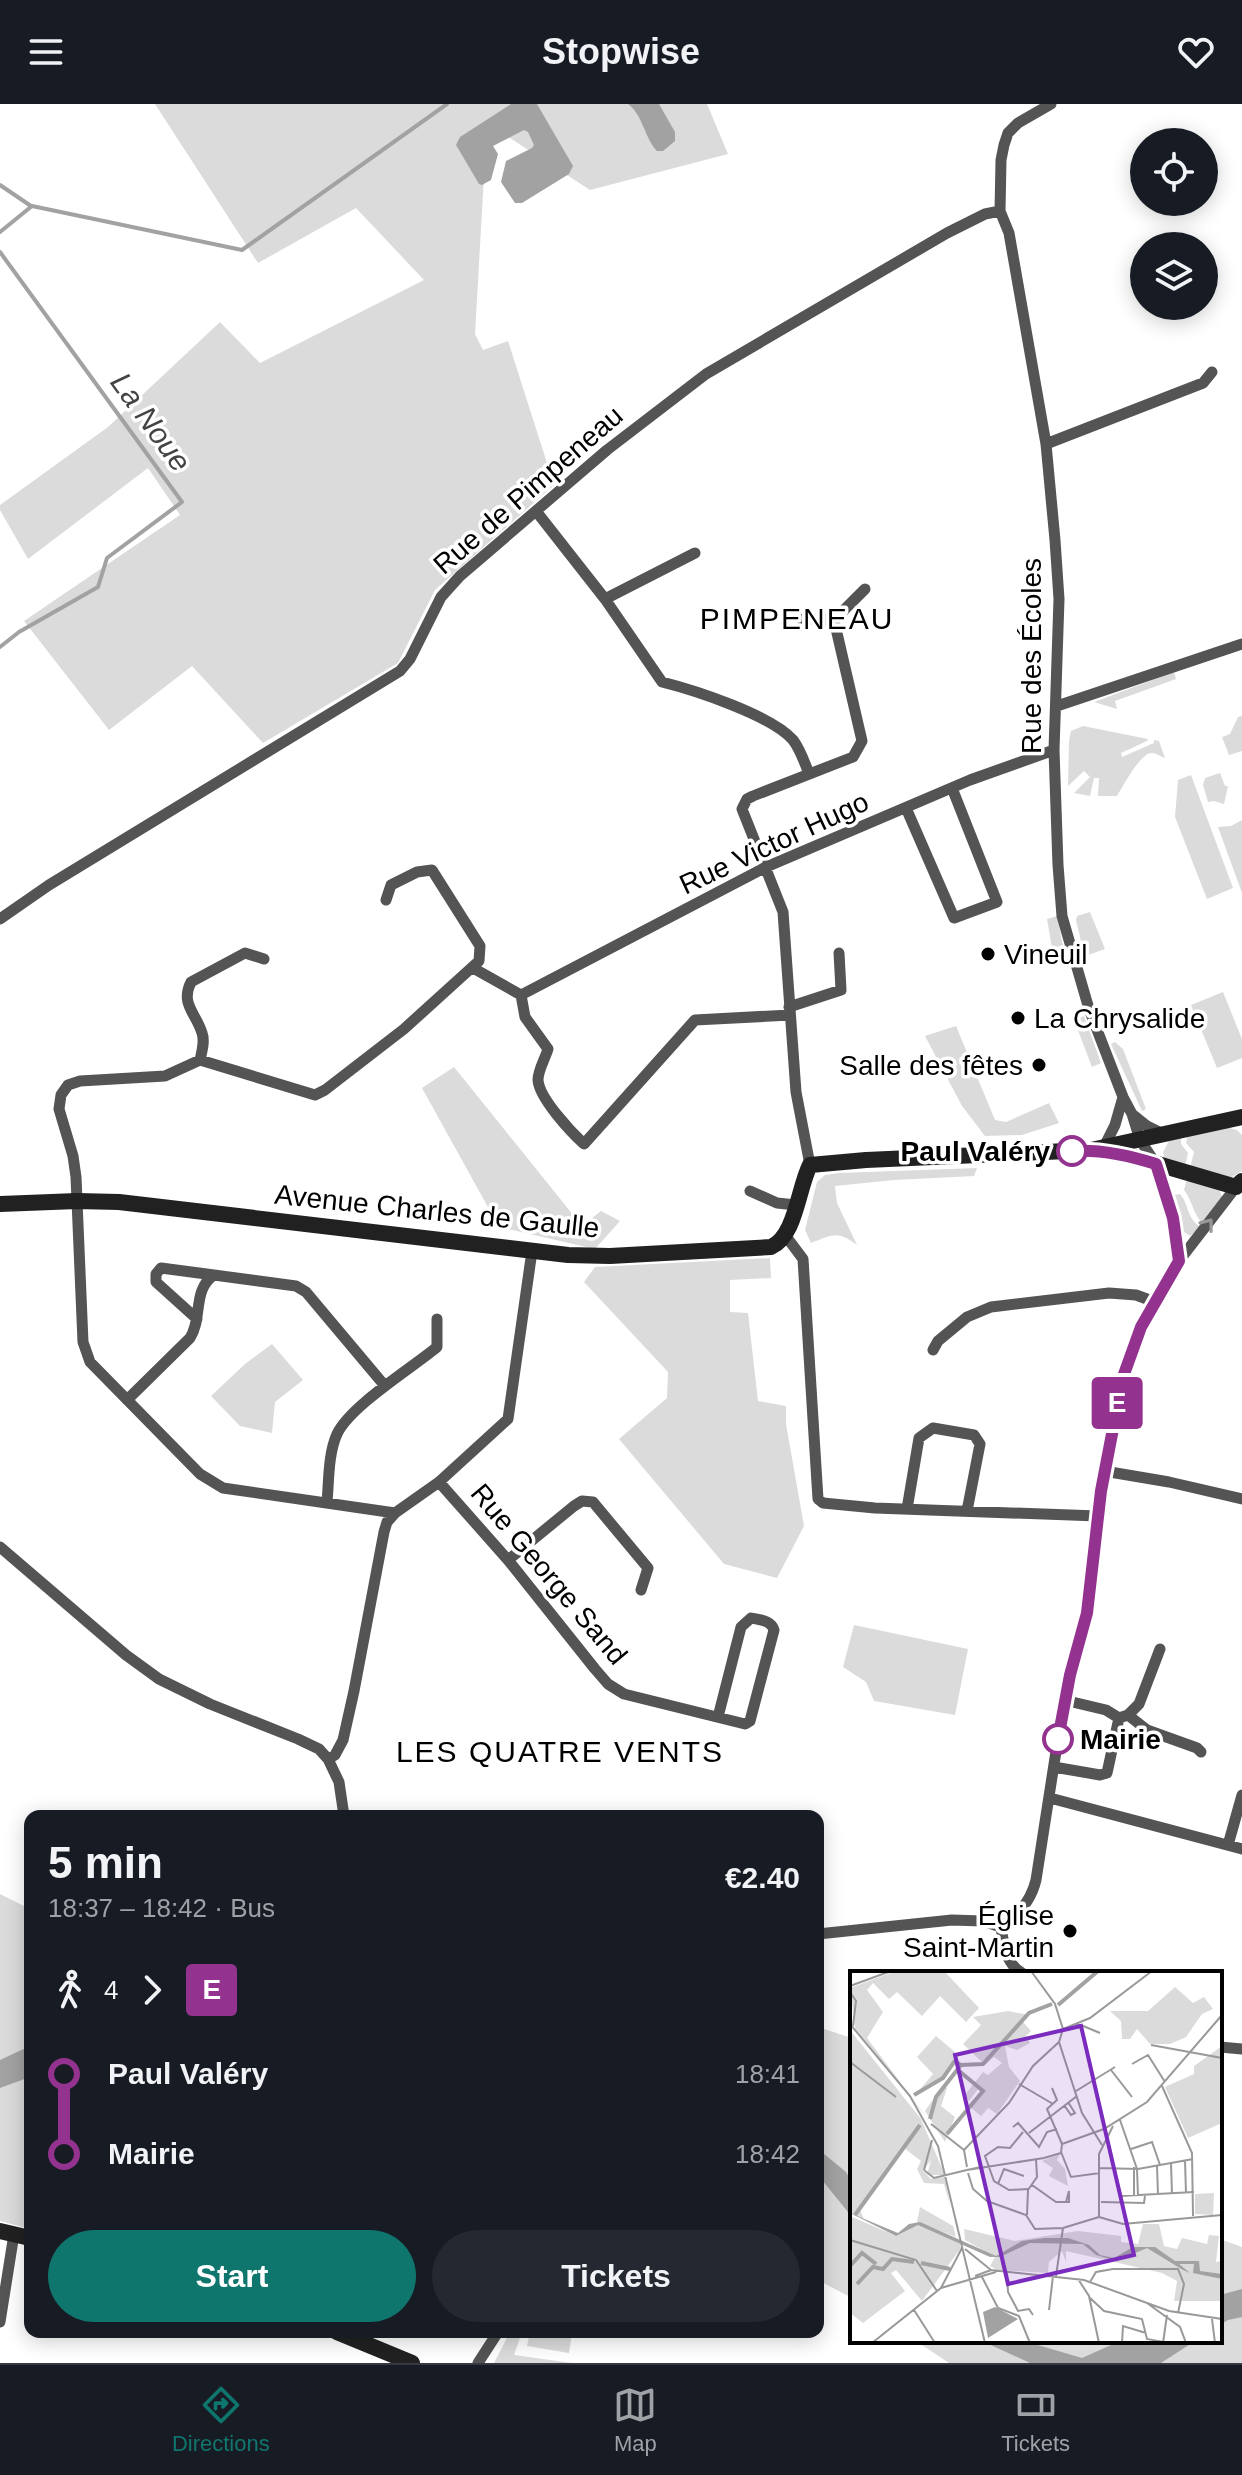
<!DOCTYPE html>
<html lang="en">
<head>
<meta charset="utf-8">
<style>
	:root { --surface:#171b24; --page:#242831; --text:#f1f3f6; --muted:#9ea1a6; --line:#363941; --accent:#0f766e }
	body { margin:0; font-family:Arial,sans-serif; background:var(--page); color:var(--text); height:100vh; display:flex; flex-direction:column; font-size:30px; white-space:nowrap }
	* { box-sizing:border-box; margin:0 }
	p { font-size:26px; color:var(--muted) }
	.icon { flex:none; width:44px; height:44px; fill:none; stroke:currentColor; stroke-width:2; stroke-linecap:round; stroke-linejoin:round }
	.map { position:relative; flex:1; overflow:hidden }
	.side { position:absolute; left:24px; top:1706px; width:800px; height:528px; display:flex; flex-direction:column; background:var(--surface); border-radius:16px; box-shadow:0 4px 20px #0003 }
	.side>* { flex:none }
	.badge { padding:0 16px; border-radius:6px; font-size:28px; line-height:52px }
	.tools { position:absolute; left:1130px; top:24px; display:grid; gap:16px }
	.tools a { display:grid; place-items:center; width:88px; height:88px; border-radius:50%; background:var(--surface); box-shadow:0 4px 20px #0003; font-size:40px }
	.map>.badge { position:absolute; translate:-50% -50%; box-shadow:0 0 0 4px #fff }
	.legs { display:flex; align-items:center; gap:12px; height:88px; padding:0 24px; font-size:26px }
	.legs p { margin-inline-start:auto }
	.summary { display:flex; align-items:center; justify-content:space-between; height:136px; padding:0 24px }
	h1 { font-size:44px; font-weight:600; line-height:60px }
	.button { display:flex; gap:16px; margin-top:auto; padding:16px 24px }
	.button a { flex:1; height:92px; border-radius:48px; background:var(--accent); color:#fff; font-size:32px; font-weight:600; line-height:92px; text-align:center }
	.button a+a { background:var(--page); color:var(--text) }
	ul { padding:0 24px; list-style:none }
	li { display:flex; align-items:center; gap:28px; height:80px; font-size:30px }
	li i { display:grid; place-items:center; width:12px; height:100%; margin:0 10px; background:currentColor }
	li i::after { content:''; width:20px; height:20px; margin:-10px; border:6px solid; border-radius:50%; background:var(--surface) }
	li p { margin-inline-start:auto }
	li:first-child i { background:linear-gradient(#0000 50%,currentColor 0) }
	li:last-child i { background:linear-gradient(currentColor 50%,#0000 0) }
	header { display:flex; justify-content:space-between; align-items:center; height:104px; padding:0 24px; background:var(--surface); font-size:36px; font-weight:600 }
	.tabs { display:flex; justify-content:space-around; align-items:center; height:112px; border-top:2px solid var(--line); background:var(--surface); font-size:22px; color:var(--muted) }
	.tabs a { display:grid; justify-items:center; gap:4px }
	.tabs .active { color:var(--accent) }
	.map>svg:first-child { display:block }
	.green { fill:#dbdbdb }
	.water { fill:#a2a2a2 }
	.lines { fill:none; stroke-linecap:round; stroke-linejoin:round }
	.stream { stroke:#a2a2a2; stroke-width:4 }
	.street { stroke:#545454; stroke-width:11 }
	.secondary { stroke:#212121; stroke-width:16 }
	.oneway { stroke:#989898 }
	.line-1-casing { stroke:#fff; stroke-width:18 }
	.line-1 { stroke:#93338f; stroke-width:12 }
	.poi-dot { fill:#000; stroke:#fff; stroke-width:3 }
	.stop-1-dot { fill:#fff; stroke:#93338f; stroke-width:4 }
	.labels { text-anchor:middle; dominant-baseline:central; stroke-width:7; stroke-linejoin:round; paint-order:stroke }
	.street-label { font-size:28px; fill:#000; stroke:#fff }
	.poi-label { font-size:28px; fill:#000; stroke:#fff; text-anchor:start }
	.stop-label { font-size:28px; font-weight:bold; fill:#000; stroke:#fff; text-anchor:end }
	.water-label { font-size:30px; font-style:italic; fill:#434343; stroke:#fff }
	.neighbourhood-label { font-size:30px; letter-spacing:2px; fill:#000; stroke:#fff }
	.inset-river { fill:none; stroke:#a2a2a2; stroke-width:4 }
	.inset-road { fill:none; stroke:#999; stroke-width:2 }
	.view { fill:#7b2cbf; fill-opacity:0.15; stroke:#7b2cbf; stroke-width:4 }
	.inset-edge { fill:none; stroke:#000; stroke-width:4 }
</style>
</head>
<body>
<header><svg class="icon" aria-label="menu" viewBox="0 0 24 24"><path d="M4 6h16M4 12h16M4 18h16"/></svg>Stopwise<svg class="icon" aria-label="heart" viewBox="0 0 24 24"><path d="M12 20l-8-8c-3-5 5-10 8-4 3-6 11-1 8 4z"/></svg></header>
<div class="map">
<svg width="1242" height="2259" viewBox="0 0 1242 2259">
	<rect width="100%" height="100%" fill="#fff"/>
	<path class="green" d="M 155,0 L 707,0 L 728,50 L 590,86 L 487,19 L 475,230 L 483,246 L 508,237 L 554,381 L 435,486 L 398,559 L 263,639 L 192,562 L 109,626 L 24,517 L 180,411 L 148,364 L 28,455 L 0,406 L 0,401 L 108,323 L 220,218 L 260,259 L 424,176 L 356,104 L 258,159 Z
		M 1174,568 L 1176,575 L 1115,597 L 1117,605 L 1094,598 Z
		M 1242,612 L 1242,647 L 1229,651 L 1222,633 L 1230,630 L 1238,613 Z
		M 1083,622 L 1148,635 L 1147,637 L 1121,649 L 1122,653 L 1154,639 L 1154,636 L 1159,637 L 1165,654 C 1161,653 1157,649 1152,649 C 1141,648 1123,682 1117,692 L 1098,692 L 1099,674 L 1094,674 L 1090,692 L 1074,689 L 1090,673 L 1084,667 L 1068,682 L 1069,637 L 1071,627 Z
		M 1220,669 L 1225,682 L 1228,682 L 1224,700 L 1214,697 L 1208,698 L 1203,681 L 1205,674 Z
		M 1191,671 L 1233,784 L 1207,795 L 1175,713 L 1178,676 Z
		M 1242,716 L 1242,789 L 1218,723 L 1231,722 Z
		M 1090,808 L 1105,845 L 1088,851 L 1084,850 L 1076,816 L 1077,812 Z
		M 1057,812 L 1066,857 L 1055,861 L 1047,815 Z
		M 1223,888 L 1242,935 L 1242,954 L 1217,964 L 1191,901 Z
		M 1084,912 L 1101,959 L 1092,963 L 1074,916 Z
		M 956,922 L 995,1016 L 1006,1018 L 1049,999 L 1059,1019 L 1022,1031 L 985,1032 L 962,1002 L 925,932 Z
		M 1115,938 L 1123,945 L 1146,1005 L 1142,1007 L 1111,940 Z
		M 454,963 L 582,1122 L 601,1107 L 620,1117 L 595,1145 L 499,1123 L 422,984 Z
		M 1222,1022 L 1237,1026 L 1242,1031 L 1242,1067 L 1230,1074 L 1190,1064 L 1194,1048 L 1186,1039 L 1188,1031 Z
		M 1181,1034 L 1181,1040 L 1188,1049 L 1185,1062 L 1164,1054 L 1163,1048 L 1169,1037 Z
		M 977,1064 L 974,1072 L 894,1076 L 835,1082 L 837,1099 L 857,1141 C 837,1126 833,1131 811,1139 L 805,1126 L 817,1078 L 825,1071 L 839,1069 Z
		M 1187,1075 L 1219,1085 L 1222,1093 L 1203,1120 C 1192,1109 1193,1097 1184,1086 Z
		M 1180,1090 C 1190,1102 1185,1111 1200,1123 L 1190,1132 L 1181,1126 L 1174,1091 Z
		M 770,1154 L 771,1174 L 730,1176 L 730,1208 L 748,1209 L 758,1297 L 786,1302 L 786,1320 L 804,1422 L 777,1474 L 724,1460 L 619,1335 L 667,1294 L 668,1268 L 584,1178 L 595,1163 Z
		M 272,1240 L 303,1276 L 275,1298 L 272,1329 L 240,1322 L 211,1292 L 245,1260 Z
		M 854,1521 L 968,1545 L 955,1611 L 874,1597 L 866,1578 L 843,1563 Z
		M 0,1790 L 30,1805 L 30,2125 L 0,2117 Z
		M 818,1923 L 852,1934 L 852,2194 L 818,2176 Z
		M 1220,2135 L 1242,2143 L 1242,2259 L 949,2259 L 916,2237 L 1220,2237 Z
		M 510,2228 L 522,2228 L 514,2251 L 572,2259 L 494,2259 Z
		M 530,2228 L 572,2229 L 569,2249 L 527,2242 Z"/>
	<path class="water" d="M 511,0 L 537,0 L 573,62 L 569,70 L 522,99 L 515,99 L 501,78 L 506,57 L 532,44 L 534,41 L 528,28 L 524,26 L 493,42 L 498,50 L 491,76 L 482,81 L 479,80 L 456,41 L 460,33 Z
		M 628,0 L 659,0 L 675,28 L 675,37 L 663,47 L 657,47 C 644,33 643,11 628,0 Z
		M 30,1942 L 30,1973 L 0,1984 L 0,1956 Z
		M 818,2045 L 846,2068 L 852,2079 L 852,2113 L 818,2071 Z
		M 1242,2185 L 1242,2213 L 1228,2216 L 1220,2221 L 1220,2191 Z
		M 982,2237 L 1024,2237 L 1082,2254 L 1120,2237 L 1195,2237 L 1161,2259 L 1030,2259 Z"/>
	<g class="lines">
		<path class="stream" d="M 0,81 L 31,102
			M 0,128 L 32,102 L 242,146 L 447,0
			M 0,148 L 182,398 L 107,454 L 98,483 L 19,528 L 0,543"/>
		<path class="street" d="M 1051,0 L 1018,19 L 1008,29 L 1004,41 L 1001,56 L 1000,107 L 1009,129 L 1046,340 L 1055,436 L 1059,495 L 1054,646 L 1058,761 L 1062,812 L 1089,905 L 1123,993 L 1132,1010 L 1140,1036 L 1156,1060 L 1167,1090 L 1179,1157
			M 1046,340 L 1203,279 L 1212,268
			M 536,407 L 605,495 L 662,578 C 694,586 771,611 793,636 C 800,645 805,659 809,670
			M 605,495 L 695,449
			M 801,515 L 834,516 L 865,485
			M 1057,602 L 1242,540
			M 906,704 L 954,814 L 997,798 L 952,684
			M 386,796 L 391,781 L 417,768 L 432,766 L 480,842 L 479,857 L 404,925 L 325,986 L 315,991 L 200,956 L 165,972 L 80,977 L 68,981 L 61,991 L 59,1005 L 73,1052 L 76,1073 L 83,1238 L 90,1258 L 200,1370 L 223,1384 L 395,1409
			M 0,815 L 49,781 L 400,567 L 410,555 L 441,493 L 460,472 L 607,346 L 706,270 L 947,129 L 985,110 L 1000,107
			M 473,864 L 521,891 L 525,913 L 548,945 C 545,955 538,966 538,976 C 539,994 571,1028 584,1040 L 695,916 L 790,911
			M 521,891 L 764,764 L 970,676 L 1054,646
			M 789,903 L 841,886 L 839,849
			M 200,956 C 202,947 205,937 202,929 C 196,909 180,900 191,878 L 245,849 L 264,855
			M 1132,1010 L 1147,1022 L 1163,1030
			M 1104,1043 L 1115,1021 L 1123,993
			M 810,1061 L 796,988 L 783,808 L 742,705 L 747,695 L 753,692 L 853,653 L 862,637 L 834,516
			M 750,1087 L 777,1099 L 796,1101
			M 785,1131 L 803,1155 L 818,1395 L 823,1399 L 875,1404 L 1098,1412
			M 197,1215 L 156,1178 L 156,1170 L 161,1164 L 214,1171
			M 933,1246 L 938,1237 L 967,1213 L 991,1203 L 1109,1189 L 1136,1191 L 1155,1198
			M 127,1296 L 190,1234 C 203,1214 192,1186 214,1171 L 296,1182 L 306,1188 L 385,1282
			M 1104,1367 L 1169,1378 L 1242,1395
			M 439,1378 L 508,1456 L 595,1565 L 608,1580 L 624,1590 L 745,1620 L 750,1617 L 774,1526 C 771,1516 760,1516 751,1514 L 741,1523 L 718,1613
			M 327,1398 C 329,1377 328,1350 337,1330 C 350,1302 412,1264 437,1243 L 437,1215
			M 907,1405 L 919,1334 L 933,1324 L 974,1331 L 980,1340 L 967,1407
			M 0,1443 L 126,1551 L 159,1575 L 210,1600 L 298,1635 L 319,1645 L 328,1655 L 339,1678 L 344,1712
			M 508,1456 L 574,1402 L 582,1397 L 593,1398 L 648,1464 L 641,1486
			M 1128,1611 L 1139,1600 L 1160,1545
			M 1119,1614 L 1128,1611 L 1147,1626 L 1197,1644 L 1201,1648
			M 328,1655 L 335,1651 L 343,1636 L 354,1587 L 384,1428 L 387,1418 L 395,1409 L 439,1378 L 508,1315 L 532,1147
			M 1054,1663 L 1100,1671 L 1107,1669 L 1119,1614 L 1106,1606 L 1064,1596
			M 1050,1694 L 1242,1745
			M 1228,1741 L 1242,1691
			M 1001,1823 C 1019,1811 1031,1797 1036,1776 L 1064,1596 L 1087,1509 L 1101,1387 L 1123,1273 L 1141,1223 L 1179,1157 L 1236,1083
			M 1001,1823 C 1004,1841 1005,1859 1022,1869
			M 818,1830 L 952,1816 L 982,1817 L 1001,1823
			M 1220,1943 L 1242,1945
			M 0,2218 L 14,2130
			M 478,2259 L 498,2228"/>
		<path class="secondary" d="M 1105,1048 L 1127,1051 L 1236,1083 L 1242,1077
			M 0,1100 L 77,1097 L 119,1098 L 568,1151 L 610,1152 L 771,1143 C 796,1132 798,1084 810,1061 L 866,1056 L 1091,1046 L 1242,1013
			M 0,2127 L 30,2134
			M 337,2228 L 412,2259"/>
	</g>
	<defs><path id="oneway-chevron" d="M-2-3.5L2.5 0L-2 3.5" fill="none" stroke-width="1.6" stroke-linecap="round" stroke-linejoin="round" transform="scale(2)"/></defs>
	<use class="oneway" href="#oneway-chevron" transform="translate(1208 1120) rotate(-52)"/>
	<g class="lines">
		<defs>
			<path id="line-1" d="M 1058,1635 L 1070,1571 L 1087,1509 L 1101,1387 L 1123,1273 L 1141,1223 L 1179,1157 L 1173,1114 L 1156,1060 C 1128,1051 1101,1045 1072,1047"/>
		</defs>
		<use href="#line-1" class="line-1-casing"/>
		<use href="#line-1" class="line-1"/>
	</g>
	<g class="poi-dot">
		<circle cx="988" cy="850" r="8"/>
		<circle cx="1018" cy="914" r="8"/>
		<circle cx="1039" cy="961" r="8"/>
		<circle cx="1070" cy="1827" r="8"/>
	</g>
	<g class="stop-1-dot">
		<circle cx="1072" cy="1047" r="14"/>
		<circle cx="1058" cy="1635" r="14"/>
	</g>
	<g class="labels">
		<g class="street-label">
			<text transform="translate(528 386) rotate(-41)">Rue de Pimpeneau</text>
			<text transform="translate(1031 552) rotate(-90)">Rue des Écoles</text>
			<text transform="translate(774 739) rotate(-25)">Rue Victor Hugo</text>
			<text transform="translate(437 1107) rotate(6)">Avenue Charles de Gaulle</text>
			<text transform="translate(549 1470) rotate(50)">Rue George Sand</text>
		</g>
		<g class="poi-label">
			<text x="1004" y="850">Vineuil</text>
			<text x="1034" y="914">La Chrysalide</text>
			<text x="1023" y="961" text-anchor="end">Salle des fêtes</text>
			<text x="1054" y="1811" text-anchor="end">Église<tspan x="1054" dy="32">Saint-Martin</tspan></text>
		</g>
		<g class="stop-label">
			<text x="1050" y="1047">Paul Valéry</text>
			<text x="1080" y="1635" text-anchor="start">Mairie</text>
		</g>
		<g class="water-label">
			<text transform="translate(151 318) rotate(54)">La Noue</text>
		</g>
		<g class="neighbourhood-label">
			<text x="797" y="514">PIMPENEAU</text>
			<text x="560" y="1647">LES QUATRE VENTS</text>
		</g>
	</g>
	<g transform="translate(850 1867)">
		<rect width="372" height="372" fill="#fff"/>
		<path d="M 46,0 L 94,0 L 129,37 L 116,51 L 90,25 L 72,45 L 47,21 L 39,28 L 23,12 L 17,19 L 33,41 L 17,67 L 80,151 L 5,57 L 0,17 ZM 325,16 L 343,32 L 354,26 L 363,38 L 352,43 L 336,66 L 320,73 L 300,73 L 287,58 L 280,68 L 272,68 L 271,50 L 260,40 L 298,40 ZM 158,40 L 179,44 L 173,51 L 181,60 L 176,65 L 180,72 L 167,79 L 155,75 L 159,96 L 170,110 L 147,143 L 138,137 L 131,145 L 120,136 L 133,122 L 128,118 L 119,130 L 114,125 L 133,101 L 138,104 L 152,92 L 144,86 L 135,94 L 113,73 L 131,54 L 123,46 ZM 0,59 L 71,148 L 95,204 L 77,204 L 81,189 L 73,200 L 81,208 L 95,206 L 100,234 L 94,213 L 74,212 L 67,198 L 71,190 L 54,177 L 10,239 L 14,248 L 0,243 L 0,92 L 54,132 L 0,90 ZM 86,65 L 105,81 L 105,90 L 95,104 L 67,122 L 83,103 L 67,86 ZM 372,75 L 372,152 L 338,167 L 315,116 L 344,103 L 344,95 ZM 92,115 L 97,117 L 91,135 L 105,146 L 95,171 L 75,140 ZM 210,183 L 207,189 L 215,198 L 218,215 L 199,205 L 203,197 L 192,190 ZM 364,222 L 363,244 L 345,243 L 345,223 ZM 70,236 L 103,255 L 106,266 L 67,251 ZM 0,245 L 46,265 L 68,254 L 109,270 L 111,277 L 72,330 L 46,299 L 41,302 L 55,320 L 13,352 L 0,342 ZM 293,253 L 309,253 L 314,275 L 327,278 L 332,267 L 357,273 L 359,264 L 369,265 L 366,291 L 372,290 L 372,330 L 324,330 L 327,310 L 312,302 L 216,280 L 216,291 L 212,280 L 199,291 L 198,302 L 147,299 L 140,295 L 145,286 L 115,269 L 114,258 L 165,270 L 228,260 L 271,265 L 271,271 L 288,273 Z" fill="#dbdbdb"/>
		<path d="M 0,242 L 48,262 L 59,253 L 70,251 L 146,285 L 172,270 L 195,267 L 218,267 L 239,274 L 250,284 L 264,287 L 283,276 L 305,276 L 325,290 L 349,290 L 350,300 L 372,303 L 372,308 L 343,302 L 344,293 L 329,293 L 340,302 L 333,299 L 297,277 L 267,290 L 246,284 L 233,273 L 180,272 L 150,286 L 140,286 L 68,254 L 46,265 ZM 145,336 L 168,348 L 138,367 L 133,341 Z" fill="#a2a2a2"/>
		<path class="inset-river" d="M 208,34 L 248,0M 64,124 L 93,107 L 104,91 L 110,93M 80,148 L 86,126 L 111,94 L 133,93 L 179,42 L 202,33M 97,163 L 133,120 L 108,99M 5,244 L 70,154M 71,292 L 100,298M 0,295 L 12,282 L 26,293M 7,313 L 23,296 L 33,298 L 42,288 L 64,291"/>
		<path class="inset-road" d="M 181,0 L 205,33 L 213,58M 0,15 L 41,0M 0,21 L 6,30 L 3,55M 226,52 L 250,62M 0,53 L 60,125 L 88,175 L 135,372M 209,71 L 213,58 L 240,47 L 302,0M 209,71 L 232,142 L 252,174M 301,74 L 372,87M 0,91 L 46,126M 282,93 L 298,84 L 315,111M 261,99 L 282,126M 169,113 L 203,133M 312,115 L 342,182 L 343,245M 202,117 L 207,129 L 197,138 L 212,173M 226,120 L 265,96M 214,134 L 221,144 L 225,142 L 218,131M 270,149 L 287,198 L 288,225M 81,153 L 114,179 L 117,196M 163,156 L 168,152 L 189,176 L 197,161 L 207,158M 173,161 L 160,177 L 148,176 L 135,185 L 144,210 L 159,219 L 178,218M 179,162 L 227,125M 212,173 L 254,158 L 297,131 L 372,44M 281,178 L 302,171 L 310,194M 114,179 L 159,132 L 183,95 L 209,71M 211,181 L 221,206 L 250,202M 335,190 L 336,222M 321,192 L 322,223M 307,195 L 308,224M 131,196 L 117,199 L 194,187 L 211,182 L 212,173M 284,196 L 284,225M 249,197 L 288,198 L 343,188M 74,199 L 84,207 L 117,199M 74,199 L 82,169M 118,202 L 123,218 L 137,230 L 176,244 L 185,258 L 213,257M 148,213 L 154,198 L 174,205M 182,214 L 206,231 L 219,231 L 219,220 L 216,231M 251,231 L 294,232 L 295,225M 271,232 L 271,225 L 344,221M 177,244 L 178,219 L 187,206 L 186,188M 249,246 L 273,253 L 372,244M 249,246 L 249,183 L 263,155M 213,257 L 249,246M 0,269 L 66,289 L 87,320M 115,278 L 141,299M 157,301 L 158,321 L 168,340 L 179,338 L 183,344M 125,305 L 141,299 L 234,309 L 319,340 L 372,348M 206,305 L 213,257M 132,306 L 148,337 L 169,345 L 180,372M 228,308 L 239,325 L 249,372M 240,311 L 246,301 L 263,298 L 328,298 L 334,313 L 328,342M 91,317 L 112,277M 239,326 L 254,340 L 292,348 L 297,368 L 313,371M 297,332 L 330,356 L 336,372M 64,339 L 85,372M 199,339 L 203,305M 362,348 L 365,372M 22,372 L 91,317 L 146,301M 272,372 L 273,355 L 296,362M 313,372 L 317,344"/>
		<path class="view" d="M 231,55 L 284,284 L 158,313 L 105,84 Z"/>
		<rect width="372" height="372" class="inset-edge"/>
	</g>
</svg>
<div class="tools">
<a><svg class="icon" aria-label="locate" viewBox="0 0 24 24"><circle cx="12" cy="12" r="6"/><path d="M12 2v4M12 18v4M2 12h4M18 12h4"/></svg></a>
<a><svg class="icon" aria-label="layers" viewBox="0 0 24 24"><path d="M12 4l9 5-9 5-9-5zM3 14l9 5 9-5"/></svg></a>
</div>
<b class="badge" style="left:1117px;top:1299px;background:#93338f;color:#fff">E</b>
<section class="side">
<div class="summary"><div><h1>5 min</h1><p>18:37 – 18:42 · Bus</p></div><b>€2.40</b></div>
<div class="legs"><svg class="icon" aria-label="walk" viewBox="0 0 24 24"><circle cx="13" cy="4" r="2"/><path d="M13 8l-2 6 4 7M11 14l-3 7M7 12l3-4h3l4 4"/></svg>4<svg class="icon" aria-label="forward" viewBox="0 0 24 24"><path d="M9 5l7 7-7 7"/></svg><b class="badge" style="background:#93338f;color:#fff">E</b></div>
<ul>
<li><i style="color:#93338f"></i><b>Paul Valéry</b><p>18:41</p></li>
<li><i style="color:#93338f"></i><b>Mairie</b><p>18:42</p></li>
</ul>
<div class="button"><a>Start</a><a>Tickets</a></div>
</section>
</div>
<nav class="tabs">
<a class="active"><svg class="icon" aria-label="directions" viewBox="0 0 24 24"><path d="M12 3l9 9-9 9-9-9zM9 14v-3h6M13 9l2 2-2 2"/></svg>Directions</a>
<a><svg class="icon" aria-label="map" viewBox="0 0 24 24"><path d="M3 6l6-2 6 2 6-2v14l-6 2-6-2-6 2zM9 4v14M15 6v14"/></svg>Map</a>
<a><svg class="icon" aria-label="tickets" viewBox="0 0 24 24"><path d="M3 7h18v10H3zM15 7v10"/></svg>Tickets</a>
</nav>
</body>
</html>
